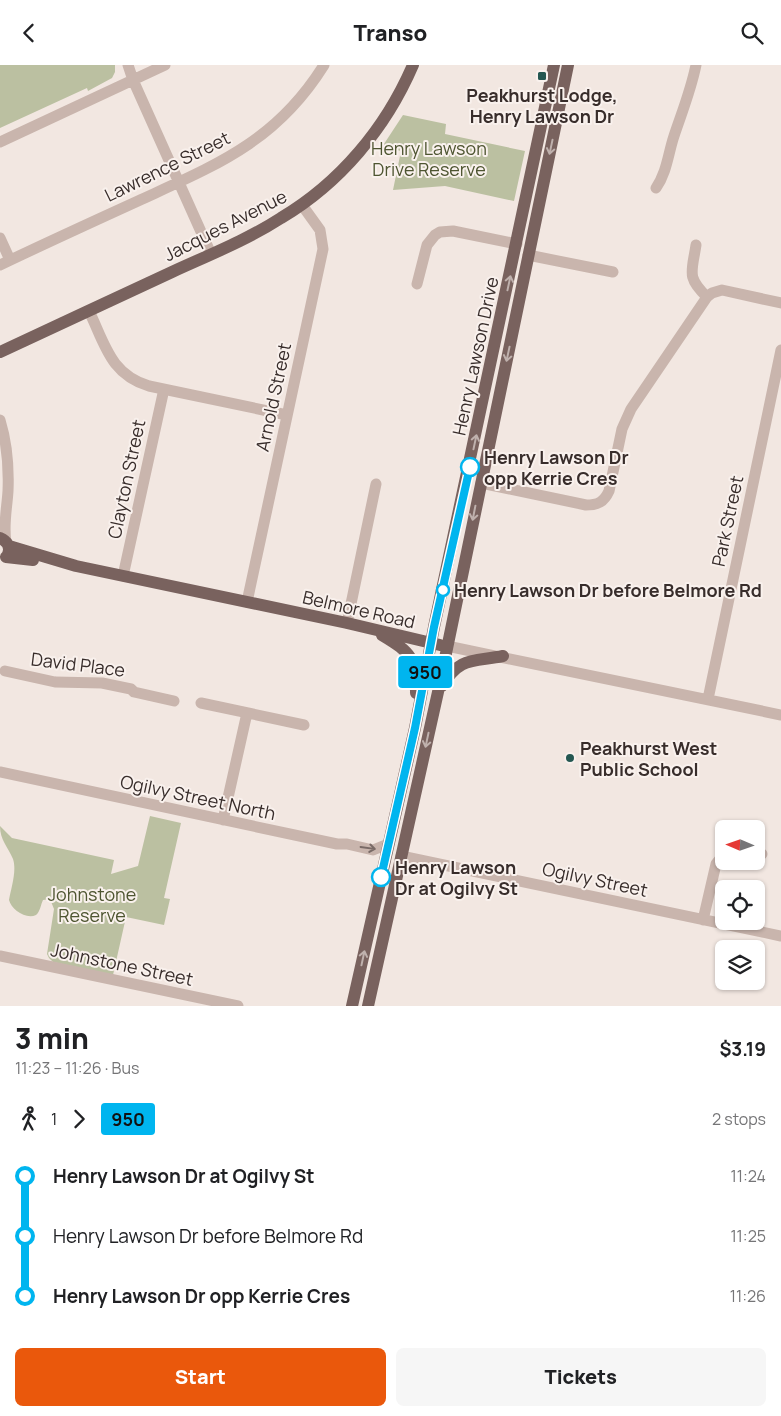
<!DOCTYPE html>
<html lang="en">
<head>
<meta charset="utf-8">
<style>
	:root { --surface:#fff; --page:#f6f6f6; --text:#202124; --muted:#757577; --accent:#ea580c }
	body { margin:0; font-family:Manrope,sans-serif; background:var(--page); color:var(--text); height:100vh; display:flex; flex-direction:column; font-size:19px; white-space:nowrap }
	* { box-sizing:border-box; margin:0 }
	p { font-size:16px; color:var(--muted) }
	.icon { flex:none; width:28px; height:28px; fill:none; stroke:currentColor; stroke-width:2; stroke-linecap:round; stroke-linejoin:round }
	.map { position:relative; height:941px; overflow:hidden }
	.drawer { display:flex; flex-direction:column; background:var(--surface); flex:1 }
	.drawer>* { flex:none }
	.badge { padding:0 10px; border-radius:4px; font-size:18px; line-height:32px }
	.needle { width:32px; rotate:272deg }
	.tools { position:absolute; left:715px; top:755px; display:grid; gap:10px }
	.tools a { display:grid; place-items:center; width:50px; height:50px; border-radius:8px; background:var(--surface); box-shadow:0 1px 4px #0004; font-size:25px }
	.map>.badge { position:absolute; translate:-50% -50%; box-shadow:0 0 0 2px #fff }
	.legs { display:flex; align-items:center; gap:8px; height:55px; padding:0 15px; font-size:16px }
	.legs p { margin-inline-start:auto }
	.overview { display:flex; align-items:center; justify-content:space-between; height:85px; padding:0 15px }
	h1 { font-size:28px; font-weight:800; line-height:38px }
	.primary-button { display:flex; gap:10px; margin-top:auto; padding:10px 15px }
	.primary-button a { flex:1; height:58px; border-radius:8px; background:var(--accent); color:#fff; font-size:20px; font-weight:800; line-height:58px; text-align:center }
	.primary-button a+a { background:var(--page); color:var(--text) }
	ul { padding:0 15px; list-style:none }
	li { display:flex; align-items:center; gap:18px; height:60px; font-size:19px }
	li i { display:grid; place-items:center; width:8px; height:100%; margin:0 6px; background:currentColor }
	li i::after { content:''; width:12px; height:12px; margin:-6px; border:4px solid; border-radius:50%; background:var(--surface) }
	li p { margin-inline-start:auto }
	li:first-child i { background:linear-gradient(#0000 50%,currentColor 0) }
	li:last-child i { background:linear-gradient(currentColor 50%,#0000 0) }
	header { display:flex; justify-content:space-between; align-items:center; height:65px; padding:0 15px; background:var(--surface); font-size:22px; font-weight:800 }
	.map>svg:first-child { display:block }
	.green { fill:#bbc0a1 }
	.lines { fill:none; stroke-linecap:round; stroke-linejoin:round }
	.minor { stroke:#c9b5ad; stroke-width:11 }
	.major { stroke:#79625e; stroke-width:12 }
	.oneway { stroke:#bfb1ad }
	.oneway2 { stroke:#796a66 }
	.line-1-casing { stroke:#fff; stroke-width:11 }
	.line-1 { stroke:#00b5ef; stroke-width:8 }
	.poi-dot { fill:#245751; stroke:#f9f1ed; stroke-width:2 }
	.stop-1-dot { fill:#fff; stroke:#00b5ef; stroke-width:2.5 }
	.labels { text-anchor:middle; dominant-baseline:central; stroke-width:4; stroke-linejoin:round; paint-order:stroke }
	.poi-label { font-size:18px; font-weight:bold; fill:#382d2b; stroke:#f9f1ed }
	.park-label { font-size:18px; fill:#4e5531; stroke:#f9f1ed }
	.street-label { font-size:18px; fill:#382d2b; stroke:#f9f1ed }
	.stop-label { font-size:18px; font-weight:bold; fill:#382d2b; stroke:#f9f1ed; text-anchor:start }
</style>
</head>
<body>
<header><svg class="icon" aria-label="back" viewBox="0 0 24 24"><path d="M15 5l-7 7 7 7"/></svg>Transo<svg class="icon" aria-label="search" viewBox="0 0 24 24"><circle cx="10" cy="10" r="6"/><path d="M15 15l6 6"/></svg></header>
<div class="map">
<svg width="781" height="941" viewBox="0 0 781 941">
	<rect width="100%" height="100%" fill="#f2e7e1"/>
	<path class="green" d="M 0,0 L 115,0 L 115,7 L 112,13 L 88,26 L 87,23 L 0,63 Z
		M 403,50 L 446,59 L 445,69 L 525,86 L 514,136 L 445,121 L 393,125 L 401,86 L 382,82 Z
		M 150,751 L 181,758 L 164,833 L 170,834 L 164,860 L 126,852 L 113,910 L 53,897 L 49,893 L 47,889 L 54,844 L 50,834 L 43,835 C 41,839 40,847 36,850 C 26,855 11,844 9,835 C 11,823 17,806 13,794 C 8,782 0,775 0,761 L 12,773 L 114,795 L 111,809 L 138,801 Z"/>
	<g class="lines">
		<path class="minor" d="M 128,0 L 133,15 L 211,189
			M 0,77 L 165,0
			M 656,123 C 667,107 668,89 674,71 C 682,47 691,25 696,0
			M 0,173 L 10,195
			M 528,190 L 613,207
			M 0,200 C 46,178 92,157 138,136 C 216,100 276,77 324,0
			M 417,219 L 427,180 L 435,170 L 440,167 L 453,166 L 517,179
			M 707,232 L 712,228 L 722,225 L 781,238
			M 89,246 C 105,279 110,309 149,321 L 287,350
			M 0,355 C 7,378 9,402 8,426 C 7,443 3,460 6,477
			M 481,418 L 586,440 C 598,440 604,437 609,426 L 622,364 L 631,344 L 707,232 C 686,212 692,207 696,180
			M 123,511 L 164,324
			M 247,537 L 323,184 L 320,165 L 302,140
			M 347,558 L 376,419
			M 447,581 L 781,650
			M 5,606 L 55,617 L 102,618 L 131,624 L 134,627 L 174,636
			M 708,634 L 781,285
			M 201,638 L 304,660
			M 0,707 L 337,779 L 347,779 L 373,785 L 388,779
			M 223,755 L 247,648
			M 756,789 L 762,789
			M 401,791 L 781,871
			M 703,855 L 716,799 L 724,789
			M 0,891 L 238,941"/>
		<path class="major" d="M 0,287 C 57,260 115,234 172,207 C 209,190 247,175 281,153 C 340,118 386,63 413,0
			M 0,473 C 7,476 11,482 8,489
			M 9,481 L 76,501 L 347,558 L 440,580
			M 6,492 L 33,495
			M 382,570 C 412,588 416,593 416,628
			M 442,621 C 460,591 473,597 503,591
			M 352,941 L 415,663 L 434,562 L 554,0
			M 368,941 L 438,627 L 568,0"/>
	</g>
	<defs><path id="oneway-shaft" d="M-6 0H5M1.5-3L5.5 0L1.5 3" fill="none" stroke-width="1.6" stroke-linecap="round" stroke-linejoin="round" transform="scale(1.25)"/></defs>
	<g class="oneway">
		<use href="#oneway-shaft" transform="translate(551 82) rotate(102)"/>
		<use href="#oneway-shaft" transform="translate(509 218) rotate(-78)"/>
		<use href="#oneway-shaft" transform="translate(508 289) rotate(102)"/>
		<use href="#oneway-shaft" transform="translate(475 377) rotate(-78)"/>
		<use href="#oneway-shaft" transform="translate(474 448) rotate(101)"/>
		<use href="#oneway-shaft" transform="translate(427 675) rotate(102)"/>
		<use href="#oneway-shaft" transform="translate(363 893) rotate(-78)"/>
	</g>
	<use class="oneway2" href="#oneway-shaft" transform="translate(368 783) rotate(8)"/>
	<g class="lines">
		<defs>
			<path id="line-1" d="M 381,812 L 415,663 L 434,562 L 470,402"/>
		</defs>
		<use href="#line-1" class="line-1-casing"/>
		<use href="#line-1" class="line-1"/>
	</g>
	<g class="poi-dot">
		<rect x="537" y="6" width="10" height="10" rx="2.5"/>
		<circle cx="570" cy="693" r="5"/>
	</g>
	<g class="stop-1-dot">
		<circle cx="470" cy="402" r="9"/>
		<circle cx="443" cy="525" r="6"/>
		<circle cx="381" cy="812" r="9"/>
	</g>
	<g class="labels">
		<g class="poi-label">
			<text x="542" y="30">Peakhurst Lodge,<tspan x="542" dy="21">Henry Lawson Dr</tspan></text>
			<text x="580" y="683" text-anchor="start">Peakhurst West<tspan x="580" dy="21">Public School</tspan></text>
		</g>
		<g class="park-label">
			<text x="429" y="83">Henry Lawson<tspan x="429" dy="21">Drive Reserve</tspan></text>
			<text x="92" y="829">Johnstone<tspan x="92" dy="21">Reserve</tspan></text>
		</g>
		<g class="street-label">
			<text transform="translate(167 101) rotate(-26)">Lawrence Street</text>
			<text transform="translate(225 160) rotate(-27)">Jacques Avenue</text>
			<text transform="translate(475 291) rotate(-78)">Henry Lawson Drive</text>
			<text transform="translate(273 332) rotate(-78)">Arnold Street</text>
			<text transform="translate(126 414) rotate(-78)">Clayton Street</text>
			<text transform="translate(727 456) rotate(-78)">Park Street</text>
			<text transform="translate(359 544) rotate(13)">Belmore Road</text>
			<text transform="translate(78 599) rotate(7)">David Place</text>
			<text transform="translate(198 732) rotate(12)">Ogilvy Street North</text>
			<text transform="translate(595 814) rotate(12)">Ogilvy Street</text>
			<text transform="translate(122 899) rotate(12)">Johnstone Street</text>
		</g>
		<g class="stop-label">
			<text x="484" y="392">Henry Lawson Dr<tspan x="484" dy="21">opp Kerrie Cres</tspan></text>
			<text x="454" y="525">Henry Lawson Dr before Belmore Rd</text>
			<text x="395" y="802">Henry Lawson<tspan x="395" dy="21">Dr at Ogilvy St</tspan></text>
		</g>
	</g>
</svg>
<div class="tools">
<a><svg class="needle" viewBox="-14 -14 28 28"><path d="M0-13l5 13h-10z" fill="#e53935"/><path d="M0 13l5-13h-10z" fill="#757577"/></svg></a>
<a><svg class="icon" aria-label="locate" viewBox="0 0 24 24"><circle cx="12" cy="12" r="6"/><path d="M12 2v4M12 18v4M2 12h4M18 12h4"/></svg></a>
<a><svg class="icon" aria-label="layers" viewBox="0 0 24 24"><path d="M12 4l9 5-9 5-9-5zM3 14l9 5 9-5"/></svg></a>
</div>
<b class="badge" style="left:425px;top:607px;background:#00b5ef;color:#111">950</b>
</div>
<section class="drawer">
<div class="overview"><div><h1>3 min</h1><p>11:23 – 11:26 · Bus</p></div><b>$3.19</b></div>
<div class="legs"><svg class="icon" aria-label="walk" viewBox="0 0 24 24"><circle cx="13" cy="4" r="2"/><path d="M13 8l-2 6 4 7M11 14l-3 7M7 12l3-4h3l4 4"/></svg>1<svg class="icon" aria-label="forward" viewBox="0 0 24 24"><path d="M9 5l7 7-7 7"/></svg><b class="badge" style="background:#00b5ef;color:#111">950</b><p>2 stops</p></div>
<ul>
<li><i style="color:#00b5ef"></i><b>Henry Lawson Dr at Ogilvy St</b><p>11:24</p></li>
<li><i style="color:#00b5ef"></i><span>Henry Lawson Dr before Belmore Rd</span><p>11:25</p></li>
<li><i style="color:#00b5ef"></i><b>Henry Lawson Dr opp Kerrie Cres</b><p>11:26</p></li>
</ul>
<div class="primary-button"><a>Start</a><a>Tickets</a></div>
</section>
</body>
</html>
